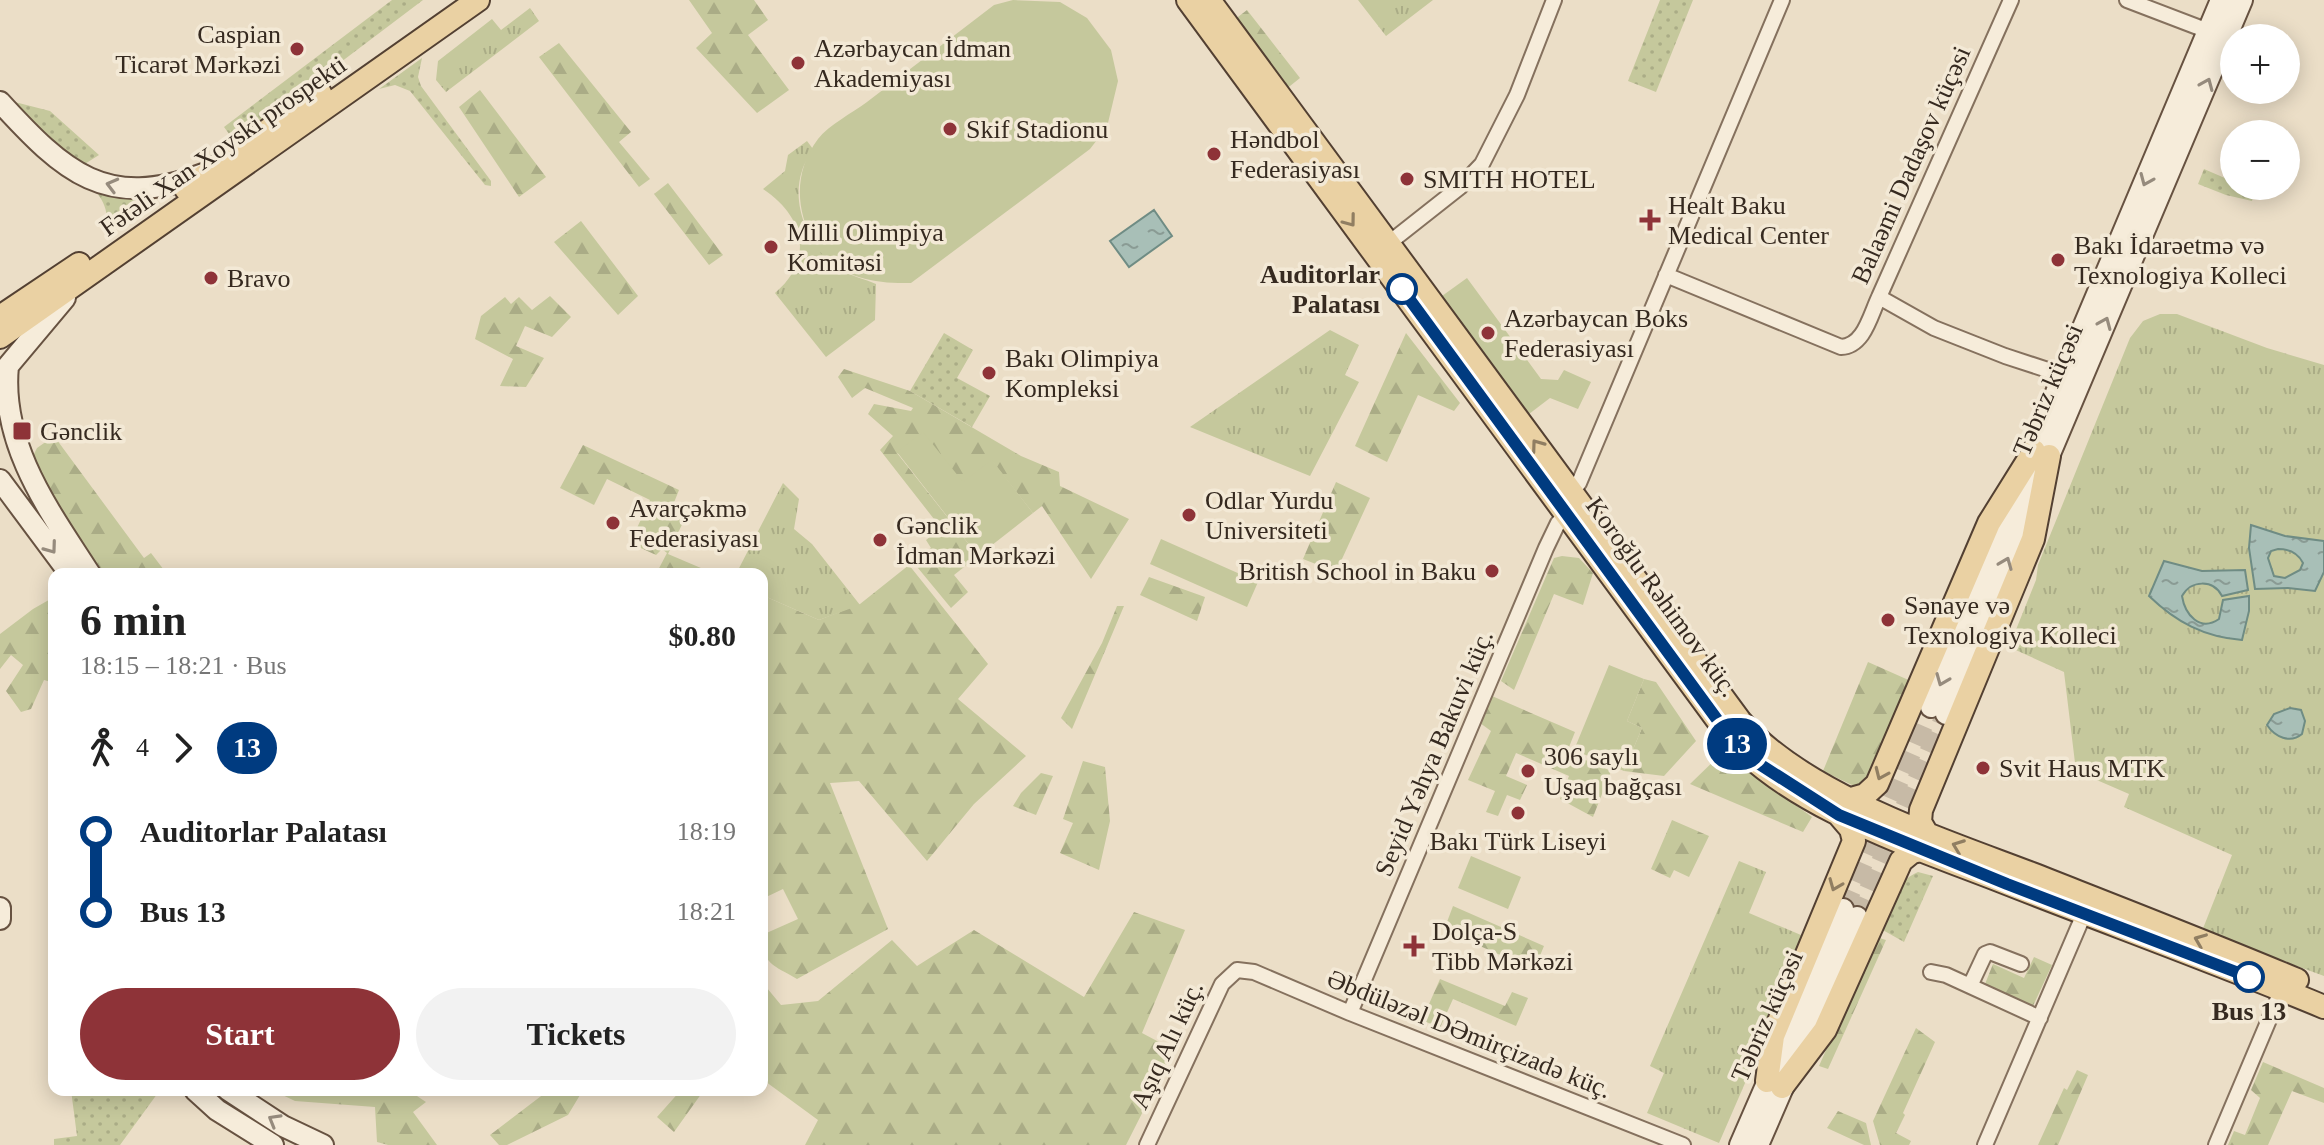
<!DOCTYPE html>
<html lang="en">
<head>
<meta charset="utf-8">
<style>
	:root { --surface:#fff; --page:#f2f2f2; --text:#222; --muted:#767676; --accent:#8e3338 }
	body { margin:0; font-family:"Times New Roman",serif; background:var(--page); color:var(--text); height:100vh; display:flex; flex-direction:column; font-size:30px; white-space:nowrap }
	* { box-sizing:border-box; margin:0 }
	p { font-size:26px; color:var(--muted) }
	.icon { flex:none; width:44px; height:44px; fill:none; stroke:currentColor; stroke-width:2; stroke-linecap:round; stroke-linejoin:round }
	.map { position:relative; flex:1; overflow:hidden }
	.details { position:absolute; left:48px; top:568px; width:720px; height:528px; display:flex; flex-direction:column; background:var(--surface); border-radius:16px; box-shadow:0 4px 20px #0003 }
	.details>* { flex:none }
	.badge { padding:0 16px; border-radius:26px; font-size:28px; line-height:52px }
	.tools { position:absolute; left:2220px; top:24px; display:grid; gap:16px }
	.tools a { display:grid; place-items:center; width:80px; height:80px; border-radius:50%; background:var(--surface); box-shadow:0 4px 20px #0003; font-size:40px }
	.map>.badge { position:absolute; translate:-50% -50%; box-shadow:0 0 0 4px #fff }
	.legs { display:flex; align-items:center; gap:12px; height:88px; padding:0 32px; font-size:26px }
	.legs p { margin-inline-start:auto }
	.overview { display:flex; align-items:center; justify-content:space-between; height:136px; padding:0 32px }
	h1 { font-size:44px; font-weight:700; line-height:60px }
	.action { display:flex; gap:16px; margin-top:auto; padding:16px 32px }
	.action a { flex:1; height:92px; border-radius:48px; background:var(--accent); color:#fff; font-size:32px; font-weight:700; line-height:92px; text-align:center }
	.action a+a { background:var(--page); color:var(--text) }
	ul { padding:0 32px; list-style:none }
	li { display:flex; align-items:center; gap:28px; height:80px; font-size:30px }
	li i { display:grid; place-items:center; width:12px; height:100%; margin:0 10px; background:currentColor }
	li i::after { content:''; width:20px; height:20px; margin:-10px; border:6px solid; border-radius:50%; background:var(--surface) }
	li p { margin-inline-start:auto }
	li:first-child i { background:linear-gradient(#0000 50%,currentColor 0) }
	li:last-child i { background:linear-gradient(currentColor 50%,#0000 0) }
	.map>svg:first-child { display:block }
	.grass { fill:url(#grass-dots) }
	.forest { fill:url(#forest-firs) }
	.park { fill:url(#park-tufts) }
	.pitch { fill:#c5c89c }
	.water { fill:url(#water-ripples); stroke:#6f8c84; stroke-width:2; fill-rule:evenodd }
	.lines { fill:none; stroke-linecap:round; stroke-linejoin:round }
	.secondary-tunnel { stroke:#c7baa6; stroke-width:20; stroke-dasharray:20 10; stroke-linecap:butt }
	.street-casing { stroke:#85715e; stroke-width:18 }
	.secondary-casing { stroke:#675241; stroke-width:24 }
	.primary-casing { stroke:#534032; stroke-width:26 }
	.street { stroke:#f6ecda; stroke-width:14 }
	.secondary { stroke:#f6ecda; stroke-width:20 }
	.primary { stroke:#ead1a3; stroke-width:22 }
	.oneway { stroke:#968b7d }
	.oneway2 { stroke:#907e62 }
	.line-1-casing { stroke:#fff; stroke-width:18 }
	.line-1 { stroke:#003b80; stroke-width:12 }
	.poi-dot { fill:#8e3338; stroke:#f3e9d6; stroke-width:3 }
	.stop-1-dot { fill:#fff; stroke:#003b80; stroke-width:4 }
	.labels { text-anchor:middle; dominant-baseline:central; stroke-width:7; stroke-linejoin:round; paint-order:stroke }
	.poi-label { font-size:26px; fill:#362a20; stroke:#f3e9d6; text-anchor:start }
	.street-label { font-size:26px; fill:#362a20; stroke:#f3e9d6 }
	.stop-label { font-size:26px; font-weight:bold; fill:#362a20; stroke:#f3e9d6; text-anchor:end }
</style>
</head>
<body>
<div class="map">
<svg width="2324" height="1145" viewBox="0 0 2324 1145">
	<defs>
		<pattern id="grass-dots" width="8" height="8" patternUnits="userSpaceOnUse" patternTransform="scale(2)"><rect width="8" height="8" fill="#c5c89c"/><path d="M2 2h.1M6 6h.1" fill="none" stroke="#aaac86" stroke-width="1.8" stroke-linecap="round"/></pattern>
		<pattern id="forest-firs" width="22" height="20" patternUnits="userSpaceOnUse" patternTransform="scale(2)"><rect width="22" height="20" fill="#c5c89c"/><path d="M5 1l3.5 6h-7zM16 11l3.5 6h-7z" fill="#aaac86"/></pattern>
		<pattern id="park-tufts" width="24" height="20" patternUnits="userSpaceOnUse" patternTransform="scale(2)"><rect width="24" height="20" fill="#c5c89c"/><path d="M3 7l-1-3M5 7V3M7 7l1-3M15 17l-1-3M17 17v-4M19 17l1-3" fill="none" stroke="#aaac86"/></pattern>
		<pattern id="water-ripples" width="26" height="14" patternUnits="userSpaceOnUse" patternTransform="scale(2)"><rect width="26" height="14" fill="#a8bfb7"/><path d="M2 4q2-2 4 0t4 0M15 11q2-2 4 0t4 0" fill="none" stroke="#8a9b94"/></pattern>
	</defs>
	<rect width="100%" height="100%" fill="#ebdec7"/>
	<path class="grass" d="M 392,0 L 423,0 L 235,142 L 224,127 Z
		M 1660,0 L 1693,0 L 1656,92 L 1628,81 Z
		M 422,58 L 418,77 L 421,86 L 491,181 L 491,186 L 485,185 L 410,91 L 395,85 L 379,89 Z
		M 3,99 L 50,111 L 99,155 L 80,167 Z
		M 2204,169 L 2234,182 L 2234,186 L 2255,188 L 2252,201 L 2226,195 L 2198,184 Z
		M 97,193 C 121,201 139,199 164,193 L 105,235 C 108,218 108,207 97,193 Z
		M 944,333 L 973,350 L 957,378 L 990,396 L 972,427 L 910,391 Z
		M 1918,872 L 1933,876 L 1904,942 L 1881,929 C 1890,908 1895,881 1918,872 Z
		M 71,1090 L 160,1090 L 120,1145 L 54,1145 L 54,1139 L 77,1136 Z"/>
	<path class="forest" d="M 689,0 L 754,0 L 768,20 L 748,35 L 789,90 L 757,113 L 696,48 L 712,33 Z
		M 1247,10 L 1300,78 L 1285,90 L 1234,20 Z
		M 559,43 L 631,132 L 619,142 L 650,179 L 639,187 L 539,57 Z
		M 480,90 L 546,177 L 519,197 L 459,107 Z
		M 668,183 L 723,255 L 709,265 L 654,194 Z
		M 581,221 L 638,296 L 618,315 L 554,242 Z
		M 550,296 L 571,317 L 552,337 L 525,326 L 516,346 L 544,358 L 526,387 L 500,386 L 513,359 L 475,339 L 481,316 L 505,297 L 511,304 L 519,297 L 532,310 Z
		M 1406,333 L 1460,403 L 1454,411 L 1418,395 L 1387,462 L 1355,446 Z
		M 844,369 L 910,391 L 1021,456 L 1059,472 L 1060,486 L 1129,519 L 1091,579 L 1042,506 L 1033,513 L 992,461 L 963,483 L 897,453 L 978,556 L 954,575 L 968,592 L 951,608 L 913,562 L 931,548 L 926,540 L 941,528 L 880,450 L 893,436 L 868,414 L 874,404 L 911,411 L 913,408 L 865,388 L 852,398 L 838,377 Z
		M 54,436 L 144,558 L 151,553 L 167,574 L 103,574 L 29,464 L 37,448 Z
		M 583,445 L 679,490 L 673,505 L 687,514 L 668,554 L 715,574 L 656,574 L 667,553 L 662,549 L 656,555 L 630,543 L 650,500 L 607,479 L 594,505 L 560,488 Z
		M 1336,482 L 1370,498 L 1336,572 L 1303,559 Z
		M 1562,556 L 1579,558 L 1593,573 L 1583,605 L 1554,594 L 1514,690 L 1501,681 L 1554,558 Z
		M 909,565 L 988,664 L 958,699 L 1026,756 L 974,804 L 927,861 L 859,781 L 830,783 L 888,929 L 797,979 C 774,965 762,965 762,935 L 798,919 L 783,889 L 762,899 L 762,595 L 819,620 L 860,604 Z
		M 1149,577 L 1205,597 L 1197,621 L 1140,595 Z
		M 54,597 L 54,683 L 44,680 L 31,709 L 21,712 L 6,691 L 23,665 L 11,655 L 0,669 L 0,634 L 33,609 Z
		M 1117,606 L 1124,606 L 1072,729 L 1061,718 L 1102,643 Z
		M 1868,662 L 1913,682 L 1866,786 L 1854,786 L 1823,771 Z
		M 1644,679 L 1656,682 L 1696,741 L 1664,776 L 1624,771 L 1642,728 L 1627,721 Z
		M 1492,696 L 1575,732 L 1567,752 L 1611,771 L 1593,817 L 1560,799 L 1569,776 L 1516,753 L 1506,776 L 1527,785 L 1520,800 L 1507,795 L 1498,816 L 1486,812 L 1495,791 L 1468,780 L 1491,731 L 1480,723 Z
		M 1723,752 L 1812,817 L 1803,832 L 1690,784 Z
		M 1083,761 L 1105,767 L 1110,821 L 1099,870 L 1060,853 L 1073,823 L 1063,819 Z
		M 1041,773 L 1053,776 L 1036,815 L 1013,806 L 1021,793 Z
		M 1672,820 L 1709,836 L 1689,877 L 1674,870 L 1670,878 L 1651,869 Z
		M 1453,906 L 1544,946 L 1534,970 L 1444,930 Z
		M 1134,912 L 1185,930 L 1142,1033 L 1174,1050 L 1126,1145 L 805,1145 L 818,1120 L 762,1079 L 762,982 L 781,1005 L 818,1001 L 892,940 L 917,966 L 974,930 L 1084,997 Z
		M 1876,937 L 1886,940 L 1828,1069 L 1819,1066 Z
		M 2034,957 L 2052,965 L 2033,1006 L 1985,984 L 1993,964 L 2024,978 Z
		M 1440,979 L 1505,1006 L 1512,992 L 1528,998 L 1516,1026 L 1453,999 L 1440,1028 L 1422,1020 Z
		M 1916,1028 L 1935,1042 L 1903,1113 L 1905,1115 L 1896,1133 L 1911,1141 L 1909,1145 L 1880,1145 L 1873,1121 Z
		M 2263,1062 L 2324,1088 L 2324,1103 L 2292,1091 L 2268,1145 L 2228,1145 L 2234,1131 L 2245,1135 L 2260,1098 L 2251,1090 Z
		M 2077,1070 L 2088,1075 L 2058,1145 L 2038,1145 L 2064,1088 L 2067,1090 Z
		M 272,1090 L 408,1090 L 426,1102 L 413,1112 L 437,1145 L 388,1145 L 377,1142 L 375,1107 L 295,1101 Z
		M 549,1090 L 583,1090 L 568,1115 L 507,1145 L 499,1145 L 490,1135 Z
		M 681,1090 L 704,1090 L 674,1132 L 657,1117 Z
		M 1838,1111 L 1866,1123 L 1871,1145 L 1864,1145 L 1827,1128 Z"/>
	<path class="park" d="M 1358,0 L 1433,0 L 1386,36 Z
		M 530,8 L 539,21 L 446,92 L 436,80 L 438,61 L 492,19 L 501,30 Z
		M 807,141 L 813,149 C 809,156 804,164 802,171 C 790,207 811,250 841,270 C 851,276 865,279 876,284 L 875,320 L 826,357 L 775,293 C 815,259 804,216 763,189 L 785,171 L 788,155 Z
		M 2160,314 L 2177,314 L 2267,348 L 2324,365 L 2324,976 L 2202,931 L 2232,855 L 2124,807 L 2129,794 L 2076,771 L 2064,672 L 2009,647 L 2036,580 L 2038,565 L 2130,338 L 2143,321 Z
		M 1330,330 L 1359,345 L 1345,375 L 1359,382 L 1310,476 L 1190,427 Z
		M 783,483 L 799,499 L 794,529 L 812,544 L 860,605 L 819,620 L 762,595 L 762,574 L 736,574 Z
		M 1739,861 L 1766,872 L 1749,913 L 1808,938 L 1719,1143 L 1647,1113 L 1664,1073 L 1650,1066 Z"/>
	<path class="pitch" d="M 1013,0 L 1060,2 L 1087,18 L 1111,50 L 1118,81 L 1107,127 L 1090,149 L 911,283 C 875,284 835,278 814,243 C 795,209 794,171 818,139 C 829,125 852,113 867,102 C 909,70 952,37 994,5 Z
		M 1467,278 L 1541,379 L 1558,380 L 1564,370 L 1591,382 L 1578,409 L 1550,398 L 1529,414 L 1442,296 Z
		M 923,432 L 963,482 L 992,460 L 1033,513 L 978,556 L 897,452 Z
		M 1161,539 L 1258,582 L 1247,607 L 1150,564 Z
		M 1609,665 L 1644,679 L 1627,721 L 1642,728 L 1624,771 L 1574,750 Z
		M 1471,856 L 1521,877 L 1508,909 L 1458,888 Z"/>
	<path class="water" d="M 1154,210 L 1172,236 L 1129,267 L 1110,241 Z
		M 2251,525 L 2285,536 L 2324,541 L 2324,572 L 2315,591 L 2288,588 L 2255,589 L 2249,548 ZM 2278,549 C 2289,549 2298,553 2303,563 L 2300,570 L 2285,578 L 2274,576 L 2268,558 L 2271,551 Z
		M 2164,561 L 2202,571 L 2245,570 L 2248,590 L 2222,596 C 2213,579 2191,580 2182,596 C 2185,615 2200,632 2219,619 L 2223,600 L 2249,596 L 2249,611 L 2242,640 C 2204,637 2176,622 2149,596 Z
		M 2290,708 L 2301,710 L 2305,721 L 2302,734 C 2290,744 2275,737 2267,725 L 2274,714 Z"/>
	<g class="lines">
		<path class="secondary-tunnel" d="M 1843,909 L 1931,707
			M 1857,917 L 1946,714"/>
		<defs>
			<path id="street" d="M 2127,0 L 2216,34
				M 1389,243 L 1460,187 L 1482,164 L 1517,95 L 1554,0
				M 1666,275 L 1841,347 C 1864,346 1870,316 1879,297 L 2011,0
				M 1879,297 L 1934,328 L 2005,356 L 2063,375
				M 1572,492 L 1579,483 L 1782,0
				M 1931,972 L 1946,975 L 2040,1018
				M 1970,986 L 1985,954 L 1990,952 L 2021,964
				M 1350,1013 L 1546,548 L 1558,523 L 1566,515
				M 1147,1145 L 1222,984 L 1237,970 L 1254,972 L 1350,1013 L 1683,1145
				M 1985,1145 L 2084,914
				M 2216,1145 L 2282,989"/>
			<path id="secondary" d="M 0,102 C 64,172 106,211 203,174
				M 65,298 L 8,366 C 0,446 51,513 90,574
				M 0,480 L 70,574
				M 1931,707 L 2063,375 L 2221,0
				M 1946,714 L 2049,456 L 2242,0
				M 0,908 L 0,919
				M 195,1090 L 217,1110 L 273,1145
				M 228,1090 L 283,1126 L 323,1145
				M 1740,1145 L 1843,909
				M 1758,1145 L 1857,917"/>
			<path id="primary" d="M 1188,0 L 1727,733 C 1786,805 1911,846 1996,879 C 2105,922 2216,962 2324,1007
				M 1209,0 L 1740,721 C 1802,794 1943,840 2032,874 C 2121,909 2209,943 2297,980
				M 186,189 L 320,93
				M 0,317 L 79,264
				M 0,337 L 478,0
				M 1851,799 L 1865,795 L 1877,784 L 1989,523 L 2034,451
				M 1927,834 L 1920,822 L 1921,810 L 2033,539 L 2049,456
				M 1767,1081 L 1773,1036 L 1854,841 L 1851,829 L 1839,815
				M 1782,1087 L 1825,1030 L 1901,861 L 1912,852 L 1921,850"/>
		</defs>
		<use href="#street" class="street-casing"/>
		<use href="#secondary" class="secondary-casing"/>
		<use href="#primary" class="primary-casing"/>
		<use href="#street" class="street"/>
		<use href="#secondary" class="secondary"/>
		<use href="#primary" class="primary"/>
	</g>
	<defs><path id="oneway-chevron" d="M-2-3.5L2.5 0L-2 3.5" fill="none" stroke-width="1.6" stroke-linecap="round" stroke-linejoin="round" transform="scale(2)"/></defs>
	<g class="oneway">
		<use href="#oneway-chevron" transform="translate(2207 84) rotate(-67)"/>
		<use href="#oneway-chevron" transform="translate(2146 180) rotate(113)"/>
		<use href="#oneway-chevron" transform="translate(112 185) rotate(-165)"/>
		<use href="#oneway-chevron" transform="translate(2105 323) rotate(-67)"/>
		<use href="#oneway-chevron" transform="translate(51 548) rotate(54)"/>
		<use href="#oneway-chevron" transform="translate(2006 563) rotate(-68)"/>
		<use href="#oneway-chevron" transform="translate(1942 680) rotate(112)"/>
		<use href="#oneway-chevron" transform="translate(274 1120) rotate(-150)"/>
	</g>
	<g class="oneway2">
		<use href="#oneway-chevron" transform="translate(1350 221) rotate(53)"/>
		<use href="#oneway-chevron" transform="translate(1537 445) rotate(-126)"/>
		<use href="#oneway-chevron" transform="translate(1881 774) rotate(114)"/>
		<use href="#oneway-chevron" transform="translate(1958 846) rotate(-159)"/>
		<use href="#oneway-chevron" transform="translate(1835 885) rotate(112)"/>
		<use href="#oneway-chevron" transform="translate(2200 940) rotate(-158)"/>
	</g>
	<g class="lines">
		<defs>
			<path id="line-1" d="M 1402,289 L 1727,733 L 1753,760 L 1839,815 L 2007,884 L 2249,977"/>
		</defs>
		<use href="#line-1" class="line-1-casing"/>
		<use href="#line-1" class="line-1"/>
	</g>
	<g class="poi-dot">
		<circle cx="297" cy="49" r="8"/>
		<circle cx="798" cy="63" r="8"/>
		<circle cx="950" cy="129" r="8"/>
		<circle cx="1214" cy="154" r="8"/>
		<circle cx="1407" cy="179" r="8"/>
		<path d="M1646 208h8v8h8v8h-8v8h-8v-8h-8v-8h8z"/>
		<circle cx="771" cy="247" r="8"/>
		<circle cx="2058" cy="260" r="8"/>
		<circle cx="211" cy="278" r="8"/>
		<circle cx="1488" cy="333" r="8"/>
		<circle cx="989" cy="373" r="8"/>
		<rect x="12" y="421" width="20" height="20" rx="4"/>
		<circle cx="1189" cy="515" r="8"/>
		<circle cx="613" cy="523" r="8"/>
		<circle cx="880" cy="540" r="8"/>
		<circle cx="1492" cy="571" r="8"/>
		<circle cx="1888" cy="620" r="8"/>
		<circle cx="1983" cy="768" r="8"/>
		<circle cx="1528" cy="771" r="8"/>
		<circle cx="1518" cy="813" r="8"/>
		<path d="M1410 934h8v8h8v8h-8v8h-8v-8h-8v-8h8z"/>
	</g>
	<g class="stop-1-dot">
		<circle cx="1402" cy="289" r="14"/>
		<circle cx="2249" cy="977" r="14"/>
	</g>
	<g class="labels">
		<g class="poi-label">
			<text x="281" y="34" text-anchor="end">Caspian<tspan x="281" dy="30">Ticarət Mərkəzi</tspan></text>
			<text x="814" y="48">Azərbaycan İdman<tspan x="814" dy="30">Akademiyası</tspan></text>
			<text x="966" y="129">Skif Stadionu</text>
			<text x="1230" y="139">Həndbol<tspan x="1230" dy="30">Federasiyası</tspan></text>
			<text x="1423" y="179">SMITH HOTEL</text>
			<text x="1668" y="205">Healt Baku<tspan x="1668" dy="30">Medical Center</tspan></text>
			<text x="787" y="232">Milli Olimpiya<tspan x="787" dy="30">Komitəsi</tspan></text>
			<text x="2074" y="245">Bakı İdarəetmə və<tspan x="2074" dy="30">Texnologiya Kolleci</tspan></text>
			<text x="227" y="278">Bravo</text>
			<text x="1504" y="318">Azərbaycan Boks<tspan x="1504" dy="30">Federasiyası</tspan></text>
			<text x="1005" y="358">Bakı Olimpiya<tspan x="1005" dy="30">Kompleksi</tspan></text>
			<text x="40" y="431">Gənclik</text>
			<text x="1205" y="500">Odlar Yurdu<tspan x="1205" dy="30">Universiteti</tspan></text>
			<text x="629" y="508">Avarçəkmə<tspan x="629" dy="30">Federasiyası</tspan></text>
			<text x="896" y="525">Gənclik<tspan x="896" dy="30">İdman Mərkəzi</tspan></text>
			<text x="1476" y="571" text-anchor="end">British School in Baku</text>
			<text x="1904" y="605">Sənaye və<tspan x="1904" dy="30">Texnologiya Kolleci</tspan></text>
			<text x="1544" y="756">306 saylı<tspan x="1544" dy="30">Uşaq bağçası</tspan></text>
			<text x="1999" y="768">Svit Haus MTK</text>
			<text x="1518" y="841" text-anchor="middle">Bakı Türk Liseyi</text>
			<text x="1432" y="931">Dolça-S<tspan x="1432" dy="30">Tibb Mərkəzi</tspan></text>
		</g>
		<g class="street-label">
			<text transform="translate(223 146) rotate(-35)">Fətəli Xan Xoyski prospekti</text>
			<text transform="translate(1911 165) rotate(-66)">Balaəmi Dadaşov küçəsi</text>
			<text transform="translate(2048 390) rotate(-67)">Təbriz küçəsi</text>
			<text transform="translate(1662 597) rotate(54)">Koroğlu Rəhimov küç.</text>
			<text transform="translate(1434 753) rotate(-67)">Seyid Yəhya Bakuvi küç.</text>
			<text transform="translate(1767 1016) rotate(-66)">Təbriz küçəsi</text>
			<text transform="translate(1469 1034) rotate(22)">Əbdüləzəl DƏmirçizadə küç.</text>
			<text transform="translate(1167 1045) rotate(-65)">Aşıq Alı küç.</text>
		</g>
		<g class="stop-label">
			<text x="1380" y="274">Auditorlar<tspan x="1380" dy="30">Palatası</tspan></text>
			<text x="2249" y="1011" text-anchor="middle">Bus 13</text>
		</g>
	</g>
</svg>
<div class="tools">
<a>+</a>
<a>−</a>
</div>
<b class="badge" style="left:1737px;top:744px;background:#003b80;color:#fff">13</b>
<section class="details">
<div class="overview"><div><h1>6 min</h1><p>18:15 – 18:21 · Bus</p></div><b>$0.80</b></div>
<div class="legs"><svg class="icon" aria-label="walk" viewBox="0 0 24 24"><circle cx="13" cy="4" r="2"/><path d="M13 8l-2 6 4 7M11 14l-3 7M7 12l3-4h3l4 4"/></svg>4<svg class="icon" aria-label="forward" viewBox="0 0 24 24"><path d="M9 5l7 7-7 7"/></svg><b class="badge" style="background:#003b80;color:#fff">13</b></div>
<ul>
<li><i style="color:#003b80"></i><b>Auditorlar Palatası</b><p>18:19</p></li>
<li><i style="color:#003b80"></i><b>Bus 13</b><p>18:21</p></li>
</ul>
<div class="action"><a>Start</a><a>Tickets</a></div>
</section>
</div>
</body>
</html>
